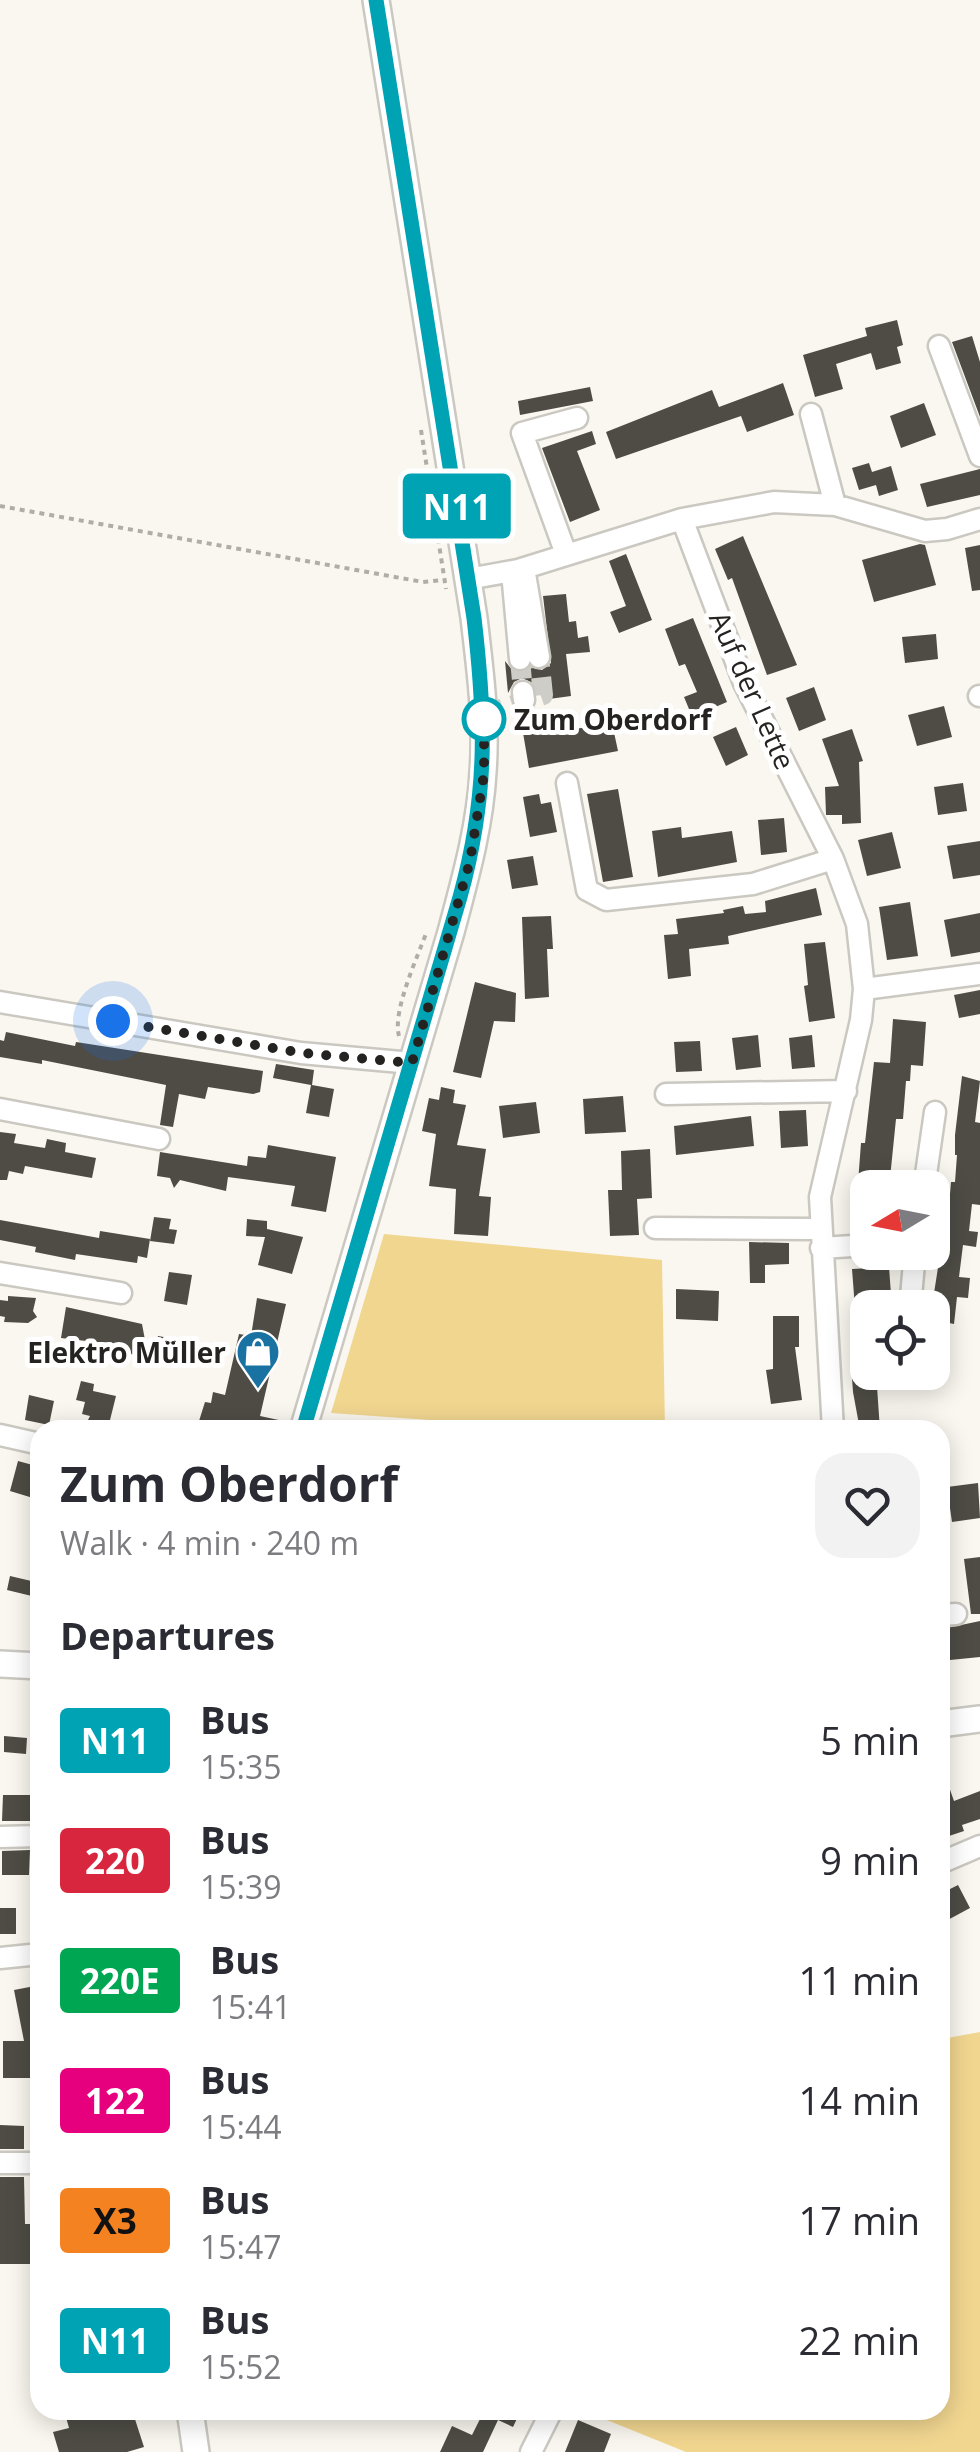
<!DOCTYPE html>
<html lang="en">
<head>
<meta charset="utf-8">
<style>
	:root { --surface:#fff; --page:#f2f2f3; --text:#2b2b33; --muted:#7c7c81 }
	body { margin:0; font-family:"Open Sans",sans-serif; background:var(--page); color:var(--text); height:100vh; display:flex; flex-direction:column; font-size:38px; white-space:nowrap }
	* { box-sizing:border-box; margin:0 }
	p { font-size:32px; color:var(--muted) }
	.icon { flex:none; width:55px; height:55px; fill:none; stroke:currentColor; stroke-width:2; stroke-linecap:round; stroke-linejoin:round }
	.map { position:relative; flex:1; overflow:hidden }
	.panel { position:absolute; left:30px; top:1420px; width:920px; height:1000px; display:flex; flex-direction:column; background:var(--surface); border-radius:30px; box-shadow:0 5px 25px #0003 }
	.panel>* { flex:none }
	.badge { padding:0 20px; border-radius:8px; font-size:35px; line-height:65px }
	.needle { width:65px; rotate:260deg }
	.tools { position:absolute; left:850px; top:1170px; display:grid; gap:20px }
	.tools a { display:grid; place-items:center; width:100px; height:100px; border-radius:20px; background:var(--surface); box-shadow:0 5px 25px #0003; font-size:50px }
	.you { position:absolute; width:50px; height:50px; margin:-25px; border:8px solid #fff; border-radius:50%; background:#1a73e8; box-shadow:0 0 0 15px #1a73e833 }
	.map>.badge { position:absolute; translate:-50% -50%; box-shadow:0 0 0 5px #fff }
	h2 { padding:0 30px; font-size:38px; line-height:90px }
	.round { display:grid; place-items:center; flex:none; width:105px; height:105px; border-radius:30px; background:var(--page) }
	.overview { display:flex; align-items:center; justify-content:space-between; height:170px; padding:0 30px }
	h1 { font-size:48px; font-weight:700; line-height:75px }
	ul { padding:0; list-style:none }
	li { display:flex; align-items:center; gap:30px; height:120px; padding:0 30px }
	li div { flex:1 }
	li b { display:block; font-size:38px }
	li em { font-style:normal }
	li .badge { min-width:110px; font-weight:700; text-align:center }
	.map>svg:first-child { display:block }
	.green { fill:#f1d690 }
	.building { fill:#4e4c45 }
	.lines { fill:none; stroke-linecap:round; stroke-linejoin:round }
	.minor-tunnel { stroke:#cfcdc7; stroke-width:20; stroke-dasharray:20 10; stroke-linecap:butt }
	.minor-casing { stroke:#cac8c0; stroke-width:25 }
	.major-casing { stroke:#cac8c0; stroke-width:30 }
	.path { stroke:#b0ada8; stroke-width:4; stroke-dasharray:5 5; stroke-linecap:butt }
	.minor { stroke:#fff; stroke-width:20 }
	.major { stroke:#fff; stroke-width:25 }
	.line-casing { stroke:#fff; stroke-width:22 }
	.line { stroke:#00a3b4; stroke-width:15 }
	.walk { stroke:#252321; stroke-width:10; stroke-dasharray:0 18 }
	.stop-dot { fill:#fff; stroke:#00a3b4; stroke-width:5 }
	.labels { text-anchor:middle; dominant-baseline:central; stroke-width:10; stroke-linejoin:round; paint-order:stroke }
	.street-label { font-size:28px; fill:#252321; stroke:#fff }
	.stop-label { font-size:28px; font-weight:bold; fill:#252321; stroke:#fff; text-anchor:start }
	.poi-label { font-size:28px; font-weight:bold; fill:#252321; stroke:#fff; text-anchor:end }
</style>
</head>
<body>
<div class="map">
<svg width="980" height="2452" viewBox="0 0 980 2452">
	<rect width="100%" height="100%" fill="#faf7f0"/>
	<path class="green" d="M 384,1234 L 662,1260 L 665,1430 L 472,1430 L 472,1423 L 331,1413 Z
		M 818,1421 L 819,1430 L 674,1430 Z
		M 980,2032 L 980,2452 L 686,2452 L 582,2410 L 940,2410 L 942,2039 Z"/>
	<path class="building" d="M 897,320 L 903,345 L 897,347 L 901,363 L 876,370 L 871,353 L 836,364 L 843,389 L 815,397 L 803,355 L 867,336 L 865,328 Z
		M 972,336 L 980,362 L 980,417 L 952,342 Z
		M 783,383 L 794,415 L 747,432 L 741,416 L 616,459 L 606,432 L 712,390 L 719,407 Z
		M 590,387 L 593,401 L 520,415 L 518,401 Z
		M 924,403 L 936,435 L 901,448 L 890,416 Z
		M 592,431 L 596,444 L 577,451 L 600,510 L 570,522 L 542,448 Z
		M 869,463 L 872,472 L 891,466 L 898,490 L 879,496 L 876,485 L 859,490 L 852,468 Z
		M 980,469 L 980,495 L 927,507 L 920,484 Z
		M 743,536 L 797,665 L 767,675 L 732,578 L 728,580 L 715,549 Z
		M 920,544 L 925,545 L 936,585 L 874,602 L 862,560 Z
		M 980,545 L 980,590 L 972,591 L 965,548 Z
		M 626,554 L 652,620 L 619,633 L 610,612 L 626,606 L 609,561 Z
		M 566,594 L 569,622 L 576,621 L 578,638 L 588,636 L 590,652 L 566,654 L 571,696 L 549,699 L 548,689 L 537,690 L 533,683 L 522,678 L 514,682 L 508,693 L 505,661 L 513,671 L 520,673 L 530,667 L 542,670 L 551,663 L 543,596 Z
		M 693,618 L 727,702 L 713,708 L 715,713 L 694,721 L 684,697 L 697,692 L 685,664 L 679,666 L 665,629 Z
		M 936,634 L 938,659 L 905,663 L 902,637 Z
		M 814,687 L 826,720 L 799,731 L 786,698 Z
		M 944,706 L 952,737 L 917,746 L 908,715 Z
		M 541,718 L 544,734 L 612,723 L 618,751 L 529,768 L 521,721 Z
		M 736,727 L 748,755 L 726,766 L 713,737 Z
		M 852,729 L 863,761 L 859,762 L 861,823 L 842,824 L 842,815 L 826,815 L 825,787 L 839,786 L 822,739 Z
		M 963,783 L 967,811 L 938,815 L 934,787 Z
		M 618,789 L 633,877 L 603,882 L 587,794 Z
		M 539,794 L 541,804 L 551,802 L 557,832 L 530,837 L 523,797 Z
		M 784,818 L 787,852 L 761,855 L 758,820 Z
		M 681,827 L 682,838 L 732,831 L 737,862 L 658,877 L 652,831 Z
		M 892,832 L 901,868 L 867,876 L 858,840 Z
		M 980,841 L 980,875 L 953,879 L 947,846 Z
		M 533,856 L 538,885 L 512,889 L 507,860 Z
		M 816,888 L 822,915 L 728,936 L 729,944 L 689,949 L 691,976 L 668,979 L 664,935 L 678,934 L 676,919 L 724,913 L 723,910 L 743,906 L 745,914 L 766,912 L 765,901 Z
		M 910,902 L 918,956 L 887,960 L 879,907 Z
		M 980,913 L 980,952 L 951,957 L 944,920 Z
		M 551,916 L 553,949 L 547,949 L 549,997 L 525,999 L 522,917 Z
		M 825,942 L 835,1018 L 809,1022 L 804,986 L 808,985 L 804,944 Z
		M 475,982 L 516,993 L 515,1022 L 494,1021 L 481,1078 L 453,1072 Z
		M 980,990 L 980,1014 L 959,1018 L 954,995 Z
		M 893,1019 L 926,1022 L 923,1066 L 911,1065 L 910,1081 L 906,1081 L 903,1119 L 896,1119 L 889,1188 L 868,1188 L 868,1226 L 851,1225 L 854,1183 L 858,1183 L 861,1143 L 865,1143 L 874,1062 L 890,1063 Z
		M 6,1032 L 75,1046 L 76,1042 L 263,1071 L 260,1092 L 253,1094 L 208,1087 L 205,1099 L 179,1094 L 173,1127 L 160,1125 L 166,1085 L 42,1060 L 42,1064 L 0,1057 L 0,1040 L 4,1041 Z
		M 758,1035 L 761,1067 L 736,1070 L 732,1038 Z
		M 812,1035 L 815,1067 L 792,1069 L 789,1038 Z
		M 700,1041 L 702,1071 L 676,1072 L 674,1042 Z
		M 276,1064 L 314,1070 L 312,1085 L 334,1089 L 329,1117 L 306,1113 L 311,1085 L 273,1078 Z
		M 962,1076 L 980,1081 L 975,1122 L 980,1123 L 980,1205 L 972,1204 L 969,1231 L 978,1232 L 976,1247 L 963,1245 L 959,1277 L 970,1278 L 968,1298 L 957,1297 L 954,1324 L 949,1323 L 946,1355 L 932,1354 L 932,1306 L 944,1229 L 947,1229 L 951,1182 L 955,1182 L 957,1155 L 955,1155 L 955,1135 Z
		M 441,1087 L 455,1090 L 453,1103 L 466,1105 L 457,1145 L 486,1149 L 479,1196 L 491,1197 L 488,1236 L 454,1234 L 456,1189 L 429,1186 L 436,1134 L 422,1131 L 429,1098 L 439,1100 Z
		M 623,1096 L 626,1132 L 585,1134 L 583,1099 Z
		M 536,1102 L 540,1133 L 503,1138 L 499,1106 Z
		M 806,1110 L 808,1146 L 781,1148 L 779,1111 Z
		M 751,1116 L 754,1146 L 676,1155 L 674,1126 Z
		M 0,1132 L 16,1134 L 14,1143 L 45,1148 L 47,1139 L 66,1143 L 65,1152 L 96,1158 L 92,1178 L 25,1166 L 23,1174 L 9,1171 L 7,1180 L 0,1180 Z
		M 268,1145 L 336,1157 L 326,1212 L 291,1206 L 295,1186 L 228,1177 L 226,1191 L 180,1180 L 174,1188 L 170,1178 L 157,1176 L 160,1152 L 247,1166 L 248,1156 L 266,1158 Z
		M 650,1149 L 652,1198 L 637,1199 L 639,1235 L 610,1236 L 608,1190 L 622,1190 L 621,1151 Z
		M 154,1217 L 171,1219 L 169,1229 L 177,1230 L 174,1244 L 150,1241 Z
		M 247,1219 L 267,1221 L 267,1229 L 303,1237 L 292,1274 L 258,1265 L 265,1237 L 246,1236 Z
		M 0,1220 L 99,1238 L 100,1231 L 150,1239 L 147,1258 L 138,1256 L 137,1263 L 76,1254 L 75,1260 L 35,1252 L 36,1247 L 0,1240 Z
		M 749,1242 L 789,1243 L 789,1264 L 765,1265 L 765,1283 L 750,1283 Z
		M 889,1267 L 892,1308 L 855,1308 L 852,1269 Z
		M 169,1272 L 192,1275 L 187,1305 L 164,1301 Z
		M 676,1289 L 719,1291 L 718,1321 L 676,1319 Z
		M 8,1296 L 36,1298 L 33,1311 L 37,1317 L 28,1323 L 4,1322 L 5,1317 L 0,1316 L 0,1300 L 8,1301 Z
		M 257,1298 L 286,1304 L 260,1416 L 288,1422 L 287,1430 L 217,1430 L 218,1426 L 199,1421 L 205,1402 L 211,1403 L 213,1392 L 225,1395 L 239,1334 L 251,1336 Z
		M 66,1307 L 142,1324 L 148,1356 L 120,1353 L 120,1345 L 61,1338 Z
		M 868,1309 L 868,1372 L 876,1372 L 880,1430 L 860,1430 L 853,1392 L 850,1350 L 855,1350 L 852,1310 Z
		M 773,1316 L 799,1316 L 799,1347 L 795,1347 L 802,1400 L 771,1404 L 766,1370 L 773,1369 Z
		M 158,1336 L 181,1340 L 178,1356 L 155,1352 Z
		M 81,1381 L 94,1384 L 93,1391 L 116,1396 L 109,1424 L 88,1420 L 90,1416 L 82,1414 L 85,1402 L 76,1400 Z
		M 29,1395 L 54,1401 L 49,1425 L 25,1420 Z
		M 18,1461 L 40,1467 L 33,1498 L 10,1491 Z
		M 978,1483 L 980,1518 L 952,1522 L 947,1487 Z
		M 980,1557 L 980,1614 L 971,1614 L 964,1559 Z
		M 10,1576 L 40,1583 L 40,1598 L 7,1590 Z
		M 980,1621 L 980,1657 L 950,1660 L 947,1628 Z
		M 4,1736 L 27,1738 L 26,1754 L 4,1752 Z
		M 942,1767 L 954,1801 L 980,1791 L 980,1819 L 962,1825 L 964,1831 L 940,1839 Z
		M 3,1795 L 30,1795 L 30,1821 L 2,1821 Z
		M 30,1850 L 29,1875 L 2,1875 L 2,1851 Z
		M 958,1885 L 970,1908 L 944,1922 L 940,1914 L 940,1894 Z
		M 0,1908 L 16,1908 L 16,1934 L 0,1934 Z
		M 40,1985 L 39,2078 L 3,2078 L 3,2041 L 24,2041 L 14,1990 Z
		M 0,2125 L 24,2126 L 24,2149 L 0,2149 Z
		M 0,2177 L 24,2177 L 25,2224 L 40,2224 L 40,2264 L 0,2264 Z
		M 64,2410 L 132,2410 L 144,2447 L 127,2452 L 59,2452 L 53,2432 L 69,2428 Z
		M 477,2410 L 521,2410 L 513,2427 L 498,2420 L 483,2452 L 440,2452 L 452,2426 L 472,2435 L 483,2413 Z
		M 578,2420 L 611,2434 L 604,2452 L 565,2452 Z"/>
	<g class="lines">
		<path class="minor-tunnel" d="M 520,659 L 523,692
			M 484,715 L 543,695 L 539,657"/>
		<defs>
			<path id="minor" d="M 939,346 L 980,456
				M 811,414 L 835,505
				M 682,519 L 744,683 L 833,859 L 857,924 L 864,989 L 861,1020 L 820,1197 L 833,1430
				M 566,554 L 522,433 L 577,418
				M 524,568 L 539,657
				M 512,572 L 520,659
				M 468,579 L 518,570 L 682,519 L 774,502 L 835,505 L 925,531 L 947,529 L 980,519
				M 523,692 L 524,700
				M 979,696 L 980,696
				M 567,783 L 587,890 L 606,900 L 753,884 L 833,859
				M 864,989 L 980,974
				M 0,1002 L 301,1053 L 412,1063
				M 666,1094 L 846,1091
				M 0,1109 L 159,1139
				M 924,1188 L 935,1112
				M 655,1228 L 819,1229
				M 821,1248 L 868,1245
				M 0,1273 L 121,1293
				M 910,1308 L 915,1252
				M 0,1435 L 40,1444
				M 940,1615 L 956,1614
				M 0,1837 L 40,1836
				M 940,1863 L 980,1846
				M 0,1958 L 40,1954
				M 0,2163 L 40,2163
				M 531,2452 L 552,2410"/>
			<path id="major" d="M 303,1430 L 451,932 C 465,879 480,827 483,772 C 487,721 480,669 474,618 L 376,0
				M 0,1664 L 40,1666
				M 940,1724 L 980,1719
				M 190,2410 L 196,2452"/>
		</defs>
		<use href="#minor" class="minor-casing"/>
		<use href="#major" class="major-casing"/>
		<path class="path" d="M 421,430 L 446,589
			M 0,506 L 423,582 L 443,580
			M 399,1036 C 392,1011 418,956 427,931"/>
		<use href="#minor" class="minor"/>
		<use href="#major" class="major"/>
	</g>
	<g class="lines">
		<defs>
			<path id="line" d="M 303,1430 L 460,897 C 488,796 486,720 474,618 L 376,0"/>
		</defs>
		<use href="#line" class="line-casing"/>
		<use href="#line" class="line"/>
		<path class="walk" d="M 113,1021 L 302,1053 L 412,1063 L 470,861 L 484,774 L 484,719"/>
	</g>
	<defs>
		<symbol id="shop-pin" viewBox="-11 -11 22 30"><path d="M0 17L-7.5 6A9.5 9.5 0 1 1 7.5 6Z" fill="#1a72a2" stroke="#fff"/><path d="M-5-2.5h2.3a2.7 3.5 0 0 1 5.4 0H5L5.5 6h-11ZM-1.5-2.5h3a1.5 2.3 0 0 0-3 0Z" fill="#fff"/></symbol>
	</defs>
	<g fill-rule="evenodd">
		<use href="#shop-pin" x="233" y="1327" width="50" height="68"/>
	</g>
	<circle class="stop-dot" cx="484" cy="719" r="20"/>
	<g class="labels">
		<g class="street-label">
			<text transform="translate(753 690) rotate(66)">Auf der Lette</text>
		</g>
		<g class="stop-label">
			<text x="514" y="719">Zum Oberdorf</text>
		</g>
		<g class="poi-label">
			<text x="226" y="1352">Elektro Müller</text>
		</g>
	</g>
</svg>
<div class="tools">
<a><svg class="needle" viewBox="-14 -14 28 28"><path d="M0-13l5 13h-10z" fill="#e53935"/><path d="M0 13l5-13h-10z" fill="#7c7c81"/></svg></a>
<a><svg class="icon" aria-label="locate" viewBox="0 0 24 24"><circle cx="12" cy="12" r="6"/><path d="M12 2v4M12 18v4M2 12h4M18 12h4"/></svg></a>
</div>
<div class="you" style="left:113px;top:1021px"></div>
<b class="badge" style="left:457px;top:506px;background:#00a3b4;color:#fff">N11</b>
<section class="panel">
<div class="overview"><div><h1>Zum Oberdorf</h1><p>Walk · 4 min · 240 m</p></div><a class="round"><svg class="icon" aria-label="heart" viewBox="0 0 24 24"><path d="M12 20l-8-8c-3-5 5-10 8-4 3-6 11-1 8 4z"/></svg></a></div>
<h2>Departures</h2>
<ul>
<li><span class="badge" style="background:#00a3b4;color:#fff">N11</span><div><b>Bus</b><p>15:35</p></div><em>5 min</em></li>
<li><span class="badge" style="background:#d7263d;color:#fff">220</span><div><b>Bus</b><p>15:39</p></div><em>9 min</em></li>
<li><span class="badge" style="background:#00a651;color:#fff">220E</span><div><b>Bus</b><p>15:41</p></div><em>11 min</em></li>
<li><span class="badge" style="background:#e6007e;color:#fff">122</span><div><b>Bus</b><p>15:44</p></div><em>14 min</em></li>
<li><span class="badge" style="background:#f58220;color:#111">X3</span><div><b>Bus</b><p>15:47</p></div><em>17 min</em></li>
<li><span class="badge" style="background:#00a3b4;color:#fff">N11</span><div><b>Bus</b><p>15:52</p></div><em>22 min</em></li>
</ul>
</section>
</div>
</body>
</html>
